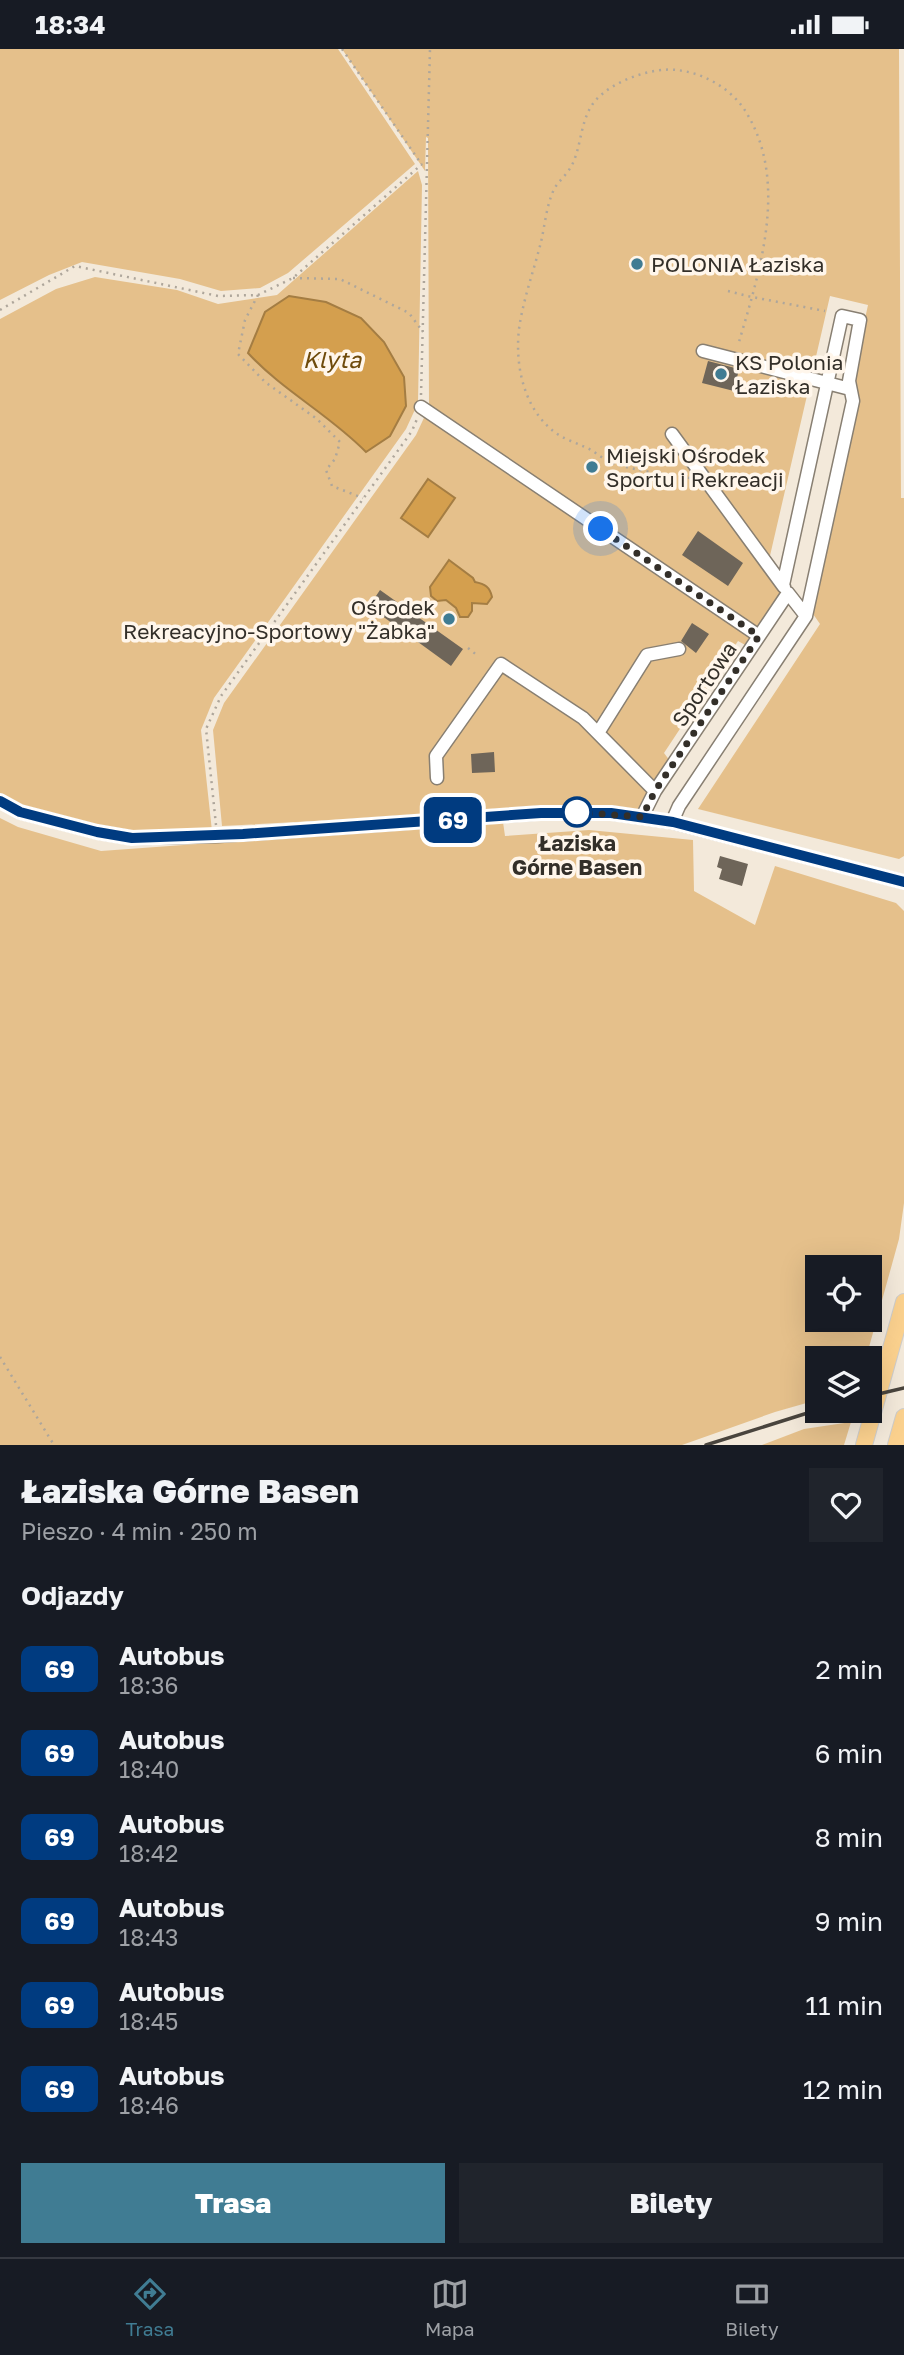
<!DOCTYPE html>
<html lang="pl">
<head>
<meta charset="utf-8">
<style>
	:root { --surface:#171b24; --page:#20242c; --text:#f1f3f6; --muted:#9ea1a6; --line:#363941; --accent:#407c93 }
	body { margin:0; font-family:"Golos Text",sans-serif; background:var(--page); color:var(--text); height:100vh; display:flex; flex-direction:column; font-size:26px; white-space:nowrap }
	* { box-sizing:border-box; margin:0 }
	p { font-size:23px; color:var(--muted) }
	.icon { flex:none; width:38px; height:38px; fill:none; stroke:currentColor; stroke-width:2; stroke-linecap:round; stroke-linejoin:round }
	.map { position:relative; height:1396px; overflow:hidden }
	.side { display:flex; flex-direction:column; background:var(--surface); flex:1 }
	.side>* { flex:none }
	.badge { padding:0 14px; border-radius:10px; font-size:24px; line-height:46px }
	.fabs { position:absolute; left:805px; top:1206px; display:grid; gap:14px }
	.fabs a { display:grid; place-items:center; width:77px; height:77px; border-radius:0px; background:var(--surface); box-shadow:0 7px 28px #0002; font-size:35px }
	.you { position:absolute; width:35px; height:35px; margin:-18px; border:5px solid #fff; border-radius:50%; background:#1a73e8; box-shadow:0 0 0 10px #1a73e833 }
	.map>.badge { position:absolute; translate:-50% -50%; box-shadow:0 0 0 4px #fff }
	h2 { padding:0 21px; font-size:26px; line-height:63px }
	.round { display:grid; place-items:center; flex:none; width:74px; height:74px; border-radius:0px; background:var(--page) }
	.overview { display:flex; align-items:center; justify-content:space-between; height:119px; padding:0 21px }
	h1 { font-size:33px; font-weight:800; line-height:52px }
	.button { display:flex; gap:14px; margin-top:auto; padding:14px 21px }
	.button a { flex:1; height:80px; border-radius:0px; background:var(--accent); color:#fff; font-size:28px; font-weight:800; line-height:80px; text-align:center }
	.button a+a { background:var(--page); color:var(--text) }
	ul { padding:0; list-style:none }
	li { display:flex; align-items:center; gap:21px; height:84px; padding:0 21px }
	li div { flex:1 }
	li b { display:block; font-size:26px }
	li em { font-style:normal }
	li .badge { min-width:77px; font-weight:700; text-align:center }
	.status { display:flex; justify-content:space-between; align-items:center; height:49px; padding:0 35px; background:var(--surface); direction:ltr }
	.status svg { height:19px; fill:currentColor }
	.menu { display:flex; justify-content:space-around; align-items:center; height:98px; border-top:2px solid var(--line); background:var(--surface); font-size:19px; color:var(--muted) }
	.menu a { display:grid; justify-items:center; gap:4px }
	.menu .on { color:var(--accent) }
	.map>svg:first-child { display:block }
	.green { fill:#e5c08b; fill-rule:evenodd }
	.water { fill:#d49f4e; stroke:#a47d43; stroke-width:2 }
	.building { fill:#6e6559 }
	.lines { fill:none; stroke-linecap:round; stroke-linejoin:round }
	.minor-casing { stroke:#887f72; stroke-width:15 }
	.major-casing { stroke:#cecdcc; stroke-width:18 }
	.path { stroke:#aea69b; stroke-width:2.5; stroke-dasharray:2 5; stroke-linecap:butt }
	.minor { stroke:#fff; stroke-width:12 }
	.major { stroke:#fbd18e; stroke-width:16 }
	.rail { stroke:#49443d; stroke-width:3.5 }
	.line-casing { stroke:#fff; stroke-width:16 }
	.line { stroke:#003b80; stroke-width:10 }
	.walk { stroke:#332f29; stroke-width:7; stroke-dasharray:0 12.6 }
	.poi-dot { fill:#407c93; stroke:#fff6eb; stroke-width:2.5 }
	.stop-dot { fill:#fff; stroke:#003b80; stroke-width:3.5 }
	.labels { text-anchor:middle; dominant-baseline:central; stroke-width:7; stroke-linejoin:round; paint-order:stroke }
	.poi-label { font-size:21px; fill:#332f29; stroke:#fff6eb; text-anchor:start }
	.street-label { font-size:21px; fill:#332f29; stroke:#fff6eb }
	.stop-label { font-size:21px; font-weight:bold; fill:#332f29; stroke:#fff6eb }
	.water-label { font-size:23px; font-style:italic; fill:#6f4b0b; stroke:#fff6eb }
</style>
</head>
<body>
<div class="status"><b>18:34</b><svg viewBox="0 0 49 12"><path d="M0 12V9h3v3zM5 12V6h3v6zM10 12V3h3v9zM15 12V0h3v12zM26 1h20v11H26zM47 4h2v5h-2z"/></svg></div>
<div class="map">
<svg width="904" height="1396" viewBox="0 0 904 1396">
	<rect width="100%" height="100%" fill="#f3e9da"/>
	<path class="green" d="M 0,0 L 338,0 L 415,115 L 288,224 L 260,239 L 221,242 L 180,230 L 82,213 L 49,226 L 0,251 Z
		M 342,0 L 899,0 L 901,449 L 904,449 L 904,807 L 899,810 L 698,760 L 820,575 L 811,562 L 853,325 L 868,256 L 830,247 L 766,524 L 783,544 L 747,597 L 738,592 L 664,704 L 670,712 L 638,760 L 538,760 L 222,777 L 213,681 L 224,654 L 416,386 L 429,358 L 428,89 L 426,88 L 425,122 Z
		M 418,122 L 422,136 L 418,354 L 406,380 L 214,649 L 201,681 L 212,782 L 104,787 L 0,752 L 0,270 L 56,240 L 95,228 L 177,241 L 218,255 L 277,246 Z
		M 0,769 L 18,778 L 101,802 L 503,773 L 505,787 L 589,781 L 693,791 L 694,842 L 755,876 L 775,817 L 896,854 L 904,862 L 904,1154 L 899,1190 L 866,1309 L 817,1309 L 817,1351 L 775,1363 L 682,1396 L 0,1396 ZM 817,1218 L 870,1218 L 870,1270 L 817,1270 Z
		M 851,1373 L 844,1396 L 762,1396 L 804,1380 Z"/>
	<path class="water" d="M 289,247 L 326,253 L 361,269 L 384,293 L 404,328 L 406,357 L 390,387 L 366,403 C 330,366 283,342 248,304 L 265,263 Z
		M 428,430 L 455,449 L 428,488 L 401,469 Z
		M 449,511 L 473,529 L 475,533 C 485,535 490,538 492,548 L 487,555 L 472,554 L 472,562 L 468,568 L 460,568 L 456,559 L 446,551 L 437,552 L 431,547 L 430,538 Z"/>
	<path class="building" d="M 708,312 L 739,320 L 734,342 L 702,334 Z
		M 698,482 L 743,514 L 728,537 L 682,506 Z
		M 380,541 L 463,600 L 451,617 L 363,553 L 372,553 Z
		M 692,574 L 709,585 L 696,604 L 681,592 Z
		M 494,703 L 495,723 L 472,724 L 471,705 Z
		M 720,807 L 748,815 L 742,837 L 719,830 L 722,820 L 717,818 Z"/>
	<g class="lines">
		<defs>
			<path id="minor" d="M 703,302 L 850,340
				M 421,358 L 759,587
				M 672,385 L 784,538
				M 783,536 L 842,267 L 860,271 L 849,332 L 853,352 L 806,567
				M 598,684 L 647,606 L 679,600
				M 437,729 L 436,707 L 501,615 L 583,669 L 655,742
				M 0,752 L 20,763 L 97,783 L 132,789 L 217,787 L 541,764 L 611,764 L 672,773 L 904,833
				M 642,768 L 655,742 L 788,544 L 806,567 L 679,757 L 672,773"/>
			<path id="major" d="M 864,1396 L 904,1253
				M 896,1396 L 904,1368"/>
		</defs>
		<use href="#minor" class="minor-casing"/>
		<use href="#major" class="major-casing"/>
		<path class="path" d="M 342,0 L 422,116
			M 293,229 L 340,230 L 409,264 L 423,283
			M 728,242 L 747,247 L 825,262
			M 258,246 L 245,271 L 238,305 L 265,333 L 317,370 L 340,393 L 335,410 L 326,421 L 332,437 L 363,449
			M 0,261 L 75,217 L 218,247 L 258,246 L 293,229 L 422,115
			M 421,346 L 430,0
			M 690,429 C 664,425 637,422 612,414 C 602,410 595,402 585,398 C 574,393 561,389 552,381 C 523,357 515,315 519,280 C 523,251 534,221 541,193 C 545,176 547,151 556,137 C 561,130 568,124 572,116 C 582,96 580,70 595,52 C 612,32 652,18 677,21 C 704,24 732,40 746,63 C 789,133 760,221 739,293
			M 468,599 L 478,607
			M 216,776 L 206,680 L 221,647 L 412,382 L 417,370
			M 0,1308 L 54,1396"/>
		<use href="#minor" class="minor"/>
		<use href="#major" class="major"/>
		<path class="rail" d="M 870,1347 L 904,1339
			M 706,1396 L 817,1361"/>
	</g>
	<g class="lines">
		<defs>
			<path id="line" d="M 0,752 L 20,763 L 97,783 L 132,789 L 243,785 L 541,764 L 611,764 L 673,773 L 904,833"/>
		</defs>
		<use href="#line" class="line-casing"/>
		<use href="#line" class="line"/>
		<path class="walk" d="M 577,763 L 642,768 L 655,742 L 759,587 L 601,480"/>
	</g>
	<g class="poi-dot">
		<circle cx="637" cy="215" r="7"/>
		<circle cx="721" cy="325" r="7"/>
		<circle cx="592" cy="418" r="7"/>
		<circle cx="449" cy="570" r="7"/>
	</g>
	<circle class="stop-dot" cx="577" cy="763" r="14"/>
	<g class="labels">
		<g class="poi-label">
			<text x="651" y="215">POLONIA Łaziska</text>
			<text x="735" y="313">KS Polonia<tspan x="735" dy="24">Łaziska</tspan></text>
			<text x="606" y="406">Miejski Ośrodek<tspan x="606" dy="24">Sportu i Rekreacji</tspan></text>
			<text x="435" y="558" text-anchor="end">Ośrodek<tspan x="435" dy="24">Rekreacyjno-Sportowy "Żabka"</tspan></text>
		</g>
		<g class="street-label">
			<text transform="translate(704 635) rotate(-56)">Sportowa</text>
		</g>
		<g class="stop-label">
			<text x="577" y="794">Łaziska<tspan x="577" dy="24">Górne Basen</tspan></text>
		</g>
		<g class="water-label">
			<text x="332" y="310">Klyta</text>
		</g>
	</g>
</svg>
<div class="fabs">
<a><svg class="icon" aria-label="locate" viewBox="0 0 24 24"><circle cx="12" cy="12" r="6"/><path d="M12 2v4M12 18v4M2 12h4M18 12h4"/></svg></a>
<a><svg class="icon" aria-label="layers" viewBox="0 0 24 24"><path d="M12 4l9 5-9 5-9-5zM3 14l9 5 9-5"/></svg></a>
</div>
<div class="you" style="left:601px;top:480px"></div>
<b class="badge" style="left:453px;top:771px;background:#003b80;color:#fff">69</b>
</div>
<section class="side">
<div class="overview"><div><h1>Łaziska Górne Basen</h1><p>Pieszo · 4 min · 250 m</p></div><a class="round"><svg class="icon" aria-label="heart" viewBox="0 0 24 24"><path d="M12 20l-8-8c-3-5 5-10 8-4 3-6 11-1 8 4z"/></svg></a></div>
<h2>Odjazdy</h2>
<ul>
<li><span class="badge" style="background:#003b80;color:#fff">69</span><div><b>Autobus</b><p>18:36</p></div><em>2 min</em></li>
<li><span class="badge" style="background:#003b80;color:#fff">69</span><div><b>Autobus</b><p>18:40</p></div><em>6 min</em></li>
<li><span class="badge" style="background:#003b80;color:#fff">69</span><div><b>Autobus</b><p>18:42</p></div><em>8 min</em></li>
<li><span class="badge" style="background:#003b80;color:#fff">69</span><div><b>Autobus</b><p>18:43</p></div><em>9 min</em></li>
<li><span class="badge" style="background:#003b80;color:#fff">69</span><div><b>Autobus</b><p>18:45</p></div><em>11 min</em></li>
<li><span class="badge" style="background:#003b80;color:#fff">69</span><div><b>Autobus</b><p>18:46</p></div><em>12 min</em></li>
</ul>
<div class="button"><a>Trasa</a><a>Bilety</a></div>
</section>
<nav class="menu">
<a class="on"><svg class="icon" aria-label="directions" viewBox="0 0 24 24"><path d="M12 3l9 9-9 9-9-9zM9 14v-3h6M13 9l2 2-2 2"/></svg>Trasa</a>
<a><svg class="icon" aria-label="map" viewBox="0 0 24 24"><path d="M3 6l6-2 6 2 6-2v14l-6 2-6-2-6 2zM9 4v14M15 6v14"/></svg>Mapa</a>
<a><svg class="icon" aria-label="tickets" viewBox="0 0 24 24"><path d="M3 7h18v10H3zM15 7v10"/></svg>Bilety</a>
</nav>
</body>
</html>
